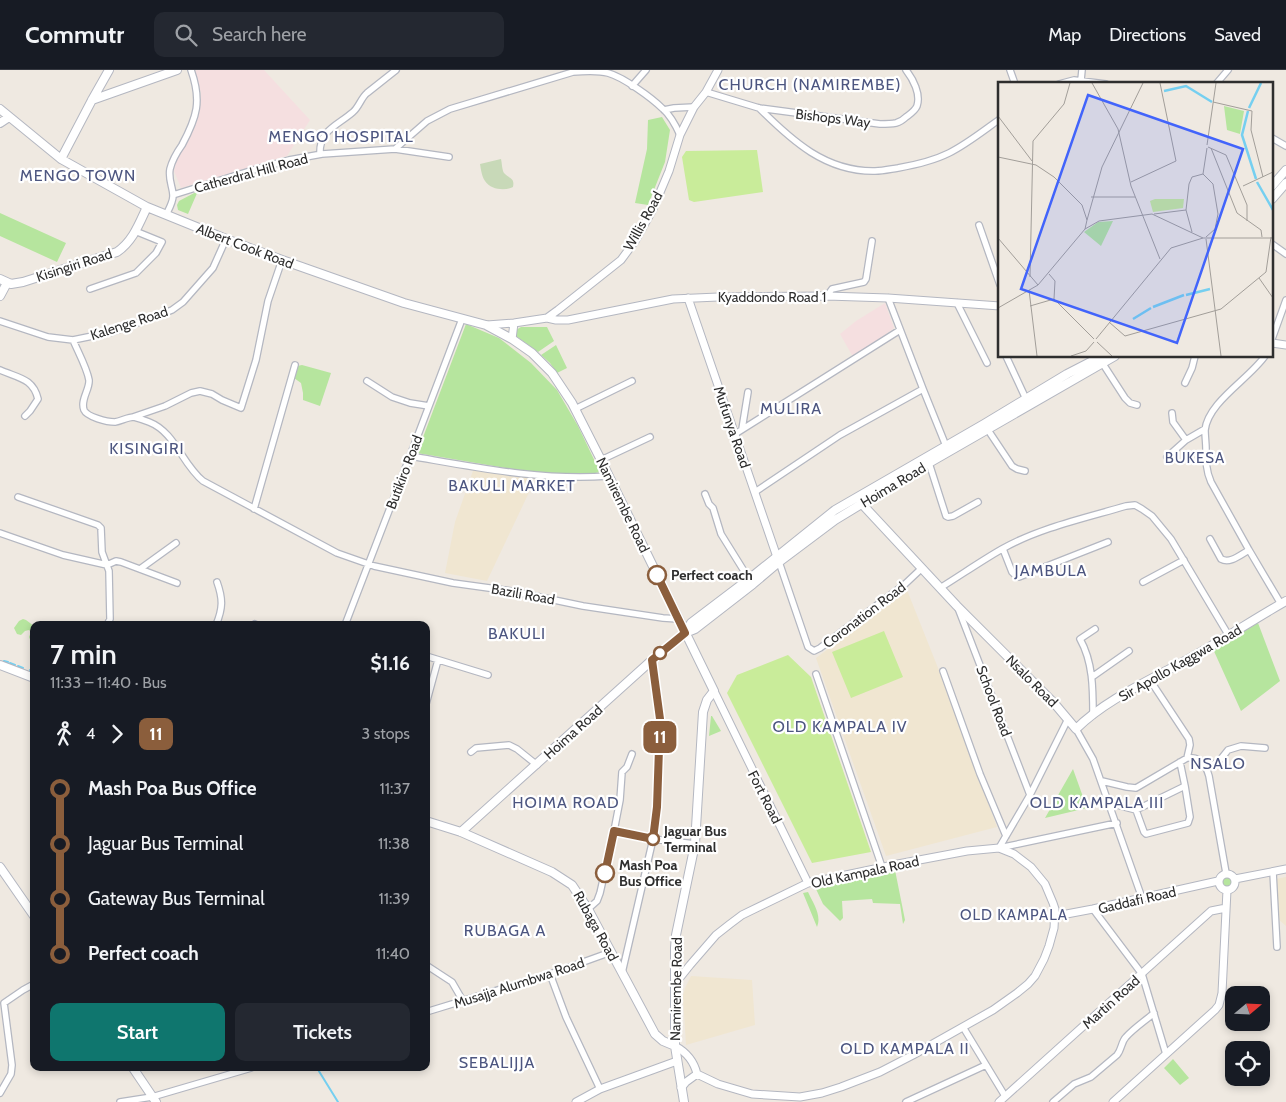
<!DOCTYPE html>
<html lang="en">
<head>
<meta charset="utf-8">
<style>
	:root { --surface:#171b24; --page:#242831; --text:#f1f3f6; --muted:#9ea1a6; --line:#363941; --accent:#0f766e }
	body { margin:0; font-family:Cabin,sans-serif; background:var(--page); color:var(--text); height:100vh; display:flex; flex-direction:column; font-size:19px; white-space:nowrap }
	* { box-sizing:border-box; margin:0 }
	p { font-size:16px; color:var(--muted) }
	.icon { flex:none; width:28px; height:28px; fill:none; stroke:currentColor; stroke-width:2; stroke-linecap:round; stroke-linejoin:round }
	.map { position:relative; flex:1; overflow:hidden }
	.sheet { position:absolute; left:30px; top:551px; width:400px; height:450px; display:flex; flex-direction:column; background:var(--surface); border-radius:10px; box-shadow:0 2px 8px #0003 }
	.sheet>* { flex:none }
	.badge { padding:0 10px; border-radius:8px; font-size:18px; line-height:32px }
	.needle { width:32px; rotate:71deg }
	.buttons { position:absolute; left:1225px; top:916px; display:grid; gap:10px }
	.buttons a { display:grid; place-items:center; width:45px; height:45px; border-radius:10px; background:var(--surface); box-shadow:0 2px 8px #0003; font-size:25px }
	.map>.badge { position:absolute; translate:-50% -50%; box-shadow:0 0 0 2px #fff }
	.legs { display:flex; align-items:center; gap:8px; height:55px; padding:0 20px; font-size:16px }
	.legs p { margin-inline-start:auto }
	.overview { display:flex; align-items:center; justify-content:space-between; height:85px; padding:0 20px }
	h1 { font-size:28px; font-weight:600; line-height:38px }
	.cta { display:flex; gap:10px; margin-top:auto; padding:10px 20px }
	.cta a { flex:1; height:58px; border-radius:10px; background:var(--accent); color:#fff; font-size:20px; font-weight:600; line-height:58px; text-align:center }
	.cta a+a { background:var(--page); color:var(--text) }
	ul { padding:0 20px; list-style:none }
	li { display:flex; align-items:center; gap:18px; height:55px; font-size:19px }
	li i { display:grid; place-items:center; width:8px; height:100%; margin:0 6px; background:currentColor }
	li i::after { content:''; width:12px; height:12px; margin:-6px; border:4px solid; border-radius:50%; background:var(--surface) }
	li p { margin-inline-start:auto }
	li:first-child i { background:linear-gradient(#0000 50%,currentColor 0) }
	li:last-child i { background:linear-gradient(currentColor 50%,#0000 0) }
	header { display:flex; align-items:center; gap:30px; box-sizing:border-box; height:70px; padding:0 25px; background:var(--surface); border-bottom:1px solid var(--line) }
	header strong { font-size:24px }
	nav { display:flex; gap:28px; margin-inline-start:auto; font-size:18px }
	.search { width:350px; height:45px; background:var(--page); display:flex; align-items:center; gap:12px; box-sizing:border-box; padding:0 18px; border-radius:10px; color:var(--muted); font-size:19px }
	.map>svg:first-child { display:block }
	.education { fill:#f0e6d1 }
	.medical { fill:#f5dfe0 }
	.green { fill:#b6e59e }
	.cemetery { fill:#c8d9b8 }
	.pitch { fill:#c9ec9a }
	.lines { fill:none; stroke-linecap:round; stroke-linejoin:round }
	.stream { stroke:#75cff0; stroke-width:2 }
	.minor-casing { stroke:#b4b7c1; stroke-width:8 }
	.tertiary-casing { stroke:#b4b7c1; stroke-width:9 }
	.secondary-casing { stroke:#b4b7c1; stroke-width:10 }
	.minor { stroke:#fff; stroke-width:5.5 }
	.tertiary { stroke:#fff; stroke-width:7 }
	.secondary { stroke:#fff; stroke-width:8 }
	.line-1-casing { stroke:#fff; stroke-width:11 }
	.line-1 { stroke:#8b5e3c; stroke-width:8 }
	.stop-1-dot { fill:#fff; stroke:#8b5e3c; stroke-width:2.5 }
	.labels { text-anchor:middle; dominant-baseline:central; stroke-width:4.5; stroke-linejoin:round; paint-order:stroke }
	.street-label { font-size:14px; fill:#2e2e2e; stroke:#fff }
	.stop-label { font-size:14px; font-weight:bold; fill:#2e2e2e; stroke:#fff; text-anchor:start }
	.neighbourhood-label { font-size:15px; letter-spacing:1px; fill:#4d5680; stroke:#fff }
	.quarter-label { font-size:16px; letter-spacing:1px; fill:#4d5680; stroke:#fff }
	.inset-river { fill:none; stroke:#75cff0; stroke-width:2.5 }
	.inset-road { fill:none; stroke:#a29e99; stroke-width:1 }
	.view { fill:#4264fb; fill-opacity:0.15; stroke:#4264fb; stroke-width:2.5 }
	.inset-edge { fill:none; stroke:#2e2e2e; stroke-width:2.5 }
</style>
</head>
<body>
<header>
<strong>Commutr</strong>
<div class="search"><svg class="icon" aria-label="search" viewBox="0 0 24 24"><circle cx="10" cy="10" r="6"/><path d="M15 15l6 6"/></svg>Search here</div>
<nav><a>Map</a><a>Directions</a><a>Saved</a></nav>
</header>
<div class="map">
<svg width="1286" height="1032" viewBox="0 0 1286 1032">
	<rect width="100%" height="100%" fill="#efe9e1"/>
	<path class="education" d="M 474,398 L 533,406 L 533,414 L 487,511 L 445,503 L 455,452 Z
		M 907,520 L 942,608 L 997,757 L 886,786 L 816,588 Z
		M 1286,807 L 1286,856 L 1278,849 L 1276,809 Z
		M 691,906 L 752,910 L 755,955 L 686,975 L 683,926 L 685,918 Z"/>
	<path class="medical" d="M 197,0 L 264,0 L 310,50 L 287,86 L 181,118 L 174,101 L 176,92 L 194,59 L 200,38 L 201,23 L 195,1 Z
		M 885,233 L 894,258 L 875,273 L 853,287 L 840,264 L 856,251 Z"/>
	<path class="green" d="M 662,47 L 670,60 L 665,92 L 648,135 L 635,133 L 647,79 L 648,50 Z
		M 198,121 L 188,144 L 178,140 L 177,135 L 179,131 Z
		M 0,143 L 66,173 L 57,192 L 0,166 Z
		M 466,254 L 499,268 L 531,293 L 557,320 L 578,356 L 600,402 L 591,404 L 535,403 L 417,383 Z
		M 521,257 L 547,257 L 554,271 L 538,282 L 516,266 L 516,260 Z
		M 556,275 L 567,298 L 557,303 L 550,293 L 541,285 Z
		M 302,295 L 331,303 L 320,336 L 303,330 L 303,323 L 301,313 L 294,308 L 294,300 L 297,296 Z
		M 23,549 L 26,550 L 34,556 L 34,572 L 31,572 L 29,567 L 31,562 L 29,560 L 25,561 L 21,565 L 17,564 L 14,558 L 19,551 Z
		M 1258,553 L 1280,611 L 1241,641 L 1213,579 Z
		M 711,646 L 712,646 L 721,661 L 709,666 Z
		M 1073,699 L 1087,738 L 1045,748 Z
		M 895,800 L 905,850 L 903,854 L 900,834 L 873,833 L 872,829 L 842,831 L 843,848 L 840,851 L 823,834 L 816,819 Z
		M1220.5 812a5.5 5.5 0 1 1 11 0a5.5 5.5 0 1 1-11 0Z
		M 808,822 C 813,833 822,845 817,857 L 803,823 Z
		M 1173,989 L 1189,1008 L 1180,1015 L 1164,998 Z"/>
	<path class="cemetery" d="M 501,89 C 502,93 502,100 504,103 C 509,109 515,107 513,117 C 505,121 491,120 485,111 C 482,107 481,100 480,94 Z"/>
	<path class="pitch" d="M 757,80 L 763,122 L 694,132 L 689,130 L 682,87 L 686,81 Z
		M 884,561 L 903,607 L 851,628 L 832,582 Z
		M 788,585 L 811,607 L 871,782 L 812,793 L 727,623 L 737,605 Z"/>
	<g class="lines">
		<path class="stream" d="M 4,591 L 8,592
			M 10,593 L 15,595
			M 18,596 L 23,598
			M 30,600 L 34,601
			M 317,998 L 338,1032"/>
		<defs>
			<path id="minor" d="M 1010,0 L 1015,14
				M 1081,10 L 1082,0
				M 1059,14 L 1074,10 L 1106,14
				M 1216,14 L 1228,0
				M 632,16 L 646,0
				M 706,22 L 759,38 L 880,54 C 885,54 891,54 896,53 C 900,52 903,50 906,47 C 910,44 915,41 917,36 C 921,24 913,9 906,0
				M 759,38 C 792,71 826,102 875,101 C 883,101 891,99 898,98 C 915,95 933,91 949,83 C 967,74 983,61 1000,49
				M 664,40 L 674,38 L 694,37
				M 1272,68 L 1286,76
				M 395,79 L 427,51 L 450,39 L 573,2 C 585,1 597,0 608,3 C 623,7 652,28 663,39 C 671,46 676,56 680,65
				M 320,84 C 319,60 337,56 353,42 C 359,37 361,28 367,23 L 396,0
				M 173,125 L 253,100 L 289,90 L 322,84 L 395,79 L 449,87
				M 166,145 C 169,139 173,132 173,126 C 173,117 168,110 170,99 C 172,91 177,82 182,75 C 197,47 202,31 191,0
				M 979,155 L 1000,215
				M 1272,174 L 1286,184
				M 90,219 L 136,203 L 156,183 L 162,172 L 135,161
				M 827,226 L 832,219 L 864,212 L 866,209 L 872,171
				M 888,228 L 923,319 L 946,376
				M 957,233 L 987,293
				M 0,251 L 48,267 L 73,270 L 112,262 L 157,246 L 172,240 L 183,232 L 213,198 L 226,169
				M 1272,269 L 1286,230
				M 73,270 C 78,282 87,298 89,310 C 90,319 80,330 84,340 C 87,347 107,352 115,352 C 121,351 128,347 134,347 C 138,348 144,350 149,352 C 175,362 182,394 203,411 L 337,483 L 374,496 L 453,513 L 511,521 L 583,536 L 663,548 L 678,549
				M 1006,286 L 1026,329
				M 1265,286 C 1249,309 1208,332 1205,360 C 1205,366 1206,373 1206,379 C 1206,391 1206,401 1211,412 L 1249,480 L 1281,534
				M 1103,294 L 1125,328 L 1130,333 L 1137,335
				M 0,300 C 18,308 33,308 38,329 L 30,341 L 25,346
				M 367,311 L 392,327 L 410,333 L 429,336
				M 1185,313 L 1192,298 L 1195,286
				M 575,339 L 632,311
				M 1172,343 L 1173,352 L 1186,370
				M 133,347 L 165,336 L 191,323 L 200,321 L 212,324 L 222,330 L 241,338 L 256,290 L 268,231 L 282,190
				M 742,359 L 748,322
				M 988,360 L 1012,396 L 1017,399 L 1025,401
				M 735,364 L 900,260
				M 410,386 C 475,397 542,411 608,406
				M 1167,387 L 1186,370 L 1205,359
				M 601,390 L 650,367
				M 929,393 L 946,446 L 948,447 L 953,446 L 978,432
				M 755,422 L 840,365 L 923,319
				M 705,424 L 709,434 L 713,438 L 721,464 L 749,509
				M 18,427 L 98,455 L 101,458 L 102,482 L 109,501 L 110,549 L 107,555
				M 254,439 L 295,295
				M 0,463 L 63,485 L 107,495 L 116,491 L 121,492 L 177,513
				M 1210,469 L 1221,489 C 1230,494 1240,485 1249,480
				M 1003,479 L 1012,502 L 1014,504 L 1019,507 L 1108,472
				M 778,489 L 807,574 L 808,577 L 814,581 L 820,578 L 905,514 L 922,498
				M 140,499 L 176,473
				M 1143,512 L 1184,490
				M 940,518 C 961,505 981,491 1002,479 C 1039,458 1085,448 1126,436 L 1135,435 L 1142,439 L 1152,446 L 1171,469 L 1229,566
				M 958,538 L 1030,725
				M 255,554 L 257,555
				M 216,555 C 223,538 223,529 217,512
				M 345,555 L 410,386 L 462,249
				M 426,586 L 488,605
				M 943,601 L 980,704 L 1006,766
				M 816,604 L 882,797
				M 1092,607 L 1129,581
				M 1150,610 L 1189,669 L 1190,675 L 1187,688
				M 426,634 L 438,590
				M 1093,645 C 1093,619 1093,592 1080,569 L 1095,559
				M 1076,659 L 1093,689 L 1142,828
				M 471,682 L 476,678 L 509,675 L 517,679 L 537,695
				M 1207,699 L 1220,690 L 1228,680 L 1241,676 L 1265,678
				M 1102,711 L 1127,717 L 1136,718 L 1187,688 C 1200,686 1206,695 1209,706 L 1226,803
				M 1109,733 L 1136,740 L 1185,716 L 1180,692
				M 1136,740 L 1144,762 L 1146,764 L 1188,753 L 1190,747 L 1185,716
				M 614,761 L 653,769 L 695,774
				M 999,778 L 1030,725 L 1068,649
				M 999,778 L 1117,753
				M 1273,802 L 1277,877
				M 588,839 L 597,831 L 600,823 L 614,761 L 620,730 L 622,702 L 627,697 L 632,684
				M 1093,839 L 1142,904 L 1166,984
				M 426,895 L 452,912 L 463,931
				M 622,903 L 653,769 L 657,737 L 660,649 L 652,590
				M 550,904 L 566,947 L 600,1019
				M 426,942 L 550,904 L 611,882
				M 963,957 L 1005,1026
				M 0,1023 L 11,1004 L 12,995 L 4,933 L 23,920 L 34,914
				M 120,1032 L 152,1027 L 251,998
				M 906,1032 L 986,995
				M 1053,1032 L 1074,1014 L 1091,1007 L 1117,985 C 1122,979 1121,972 1126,967 C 1134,958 1145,951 1154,943"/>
			<path id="tertiary" d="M 688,228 L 777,487
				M 547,248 L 556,250 L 568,250 L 673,229 L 718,227 L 827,226 L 888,228 L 1000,236
				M 487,255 L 514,253 L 547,248 L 558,240 L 621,190 L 635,171 L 653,139 L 669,101 L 680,65 L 694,37 L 706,22 L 718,0
				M 512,269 L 514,253
				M 1272,273 L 1286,275
				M 714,621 L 808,813
				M1219 812a8 8 0 1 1 16 0a8 8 0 1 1-16 0Z
				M 1235,809 L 1286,799
				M 1056,846 L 1093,839 L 1218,811
				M 674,915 L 690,895 L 716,865 L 730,854 L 742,845 L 808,813 L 898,794 L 967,781 L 999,778 L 1014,784 L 1031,797 L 1045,814 L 1053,833 L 1055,839 L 1054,858 L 1049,876 L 1044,889 L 1035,906 L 1028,914 L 1017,923 L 993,940 L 913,985 L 880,1002 L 841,1017 L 822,1023 L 800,1027 L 752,1024 L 718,1014 L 697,1004 C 694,991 686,982 675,976
				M 681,1018 L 686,1012 L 697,1004
				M 576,1032 L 600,1019 L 677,991
				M 999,1032 L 1211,841 L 1226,838
				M 1113,1032 L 1215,940 L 1219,935 L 1222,923 L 1227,820"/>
			<path id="secondary" d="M 92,30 L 177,0
				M 0,39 L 61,89 L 147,137 L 226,169 L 282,190 L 404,233 L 486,255 L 512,269 L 532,283 L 552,303 L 572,333 L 601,390 L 714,621 L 707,630 L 703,642 L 695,774 L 676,865 L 675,878 L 675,976 L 684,1032
				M 0,53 L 9,47
				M 61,89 L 92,30 L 109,0
				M 1272,116 L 1286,100
				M 1272,129 L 1286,113
				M 0,209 L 11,214 L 23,212 L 117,182 C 133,171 139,154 147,137
				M 0,226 L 7,213
				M 861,433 L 957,536 L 1054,633 L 1076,659 C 1106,629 1153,609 1190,588 C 1223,570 1254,549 1286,531
				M 685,563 L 695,559 L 753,514 L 779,492 L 835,450 L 929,393 L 1115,286
				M 0,595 L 34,608
				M 426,751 L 461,762 L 552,802 L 572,815 L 588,839 L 655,964 L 663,971 L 675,976
				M 461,762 L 652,590 L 685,563 L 691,553 L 749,509 L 835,440 L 984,354 L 1067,304 L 1102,286
				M 0,797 L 34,846
				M 133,998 L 156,1032"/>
		</defs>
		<use href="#minor" class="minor-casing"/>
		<use href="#tertiary" class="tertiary-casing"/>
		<use href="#secondary" class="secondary-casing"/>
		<use href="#minor" class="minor"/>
		<use href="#tertiary" class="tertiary"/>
		<use href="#secondary" class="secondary"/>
	</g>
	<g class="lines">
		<defs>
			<path id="line-1" d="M 605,803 L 614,761 L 653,769 L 657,737 L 660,649 L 652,590 L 685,563 L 657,505"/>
		</defs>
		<use href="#line-1" class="line-1-casing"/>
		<use href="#line-1" class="line-1"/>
	</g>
	<g class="stop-1-dot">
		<circle cx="657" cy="505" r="9"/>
		<circle cx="660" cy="583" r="6"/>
		<circle cx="653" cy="769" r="6"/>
		<circle cx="605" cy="803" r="9"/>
	</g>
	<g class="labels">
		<g class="street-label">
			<text transform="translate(833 48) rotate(7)">Bishops Way</text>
			<text transform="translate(251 103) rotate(-15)">Catherdral Hill Road</text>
			<text transform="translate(643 151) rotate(-61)">Willis Road</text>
			<text transform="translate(245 176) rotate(21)">Albert Cook Road</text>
			<text transform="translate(74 195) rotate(-18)">Kisingiri Road</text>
			<text x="772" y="227">Kyaddondo Road 1</text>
			<text transform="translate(129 253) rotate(-18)">Kalenge Road</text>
			<text transform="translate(732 357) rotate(71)">Mufunya Road</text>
			<text transform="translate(404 402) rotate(-69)">Butikiro Road</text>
			<text transform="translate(893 415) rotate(-31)">Hoima Road</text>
			<text transform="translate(623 435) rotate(64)">Namirembe Road</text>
			<text transform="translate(523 524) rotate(10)">Bazili Road</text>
			<text transform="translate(864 545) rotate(-37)">Coronation Road</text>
			<text transform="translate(1180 593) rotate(-30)">Sir Apollo Kaggwa Road</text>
			<text transform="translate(1032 611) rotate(45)">Nsalo Road</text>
			<text transform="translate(994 631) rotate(69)">School Road</text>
			<text transform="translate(573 662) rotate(-42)">Hoima Road</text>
			<text transform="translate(765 727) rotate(63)">Fort Road</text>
			<text transform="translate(865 802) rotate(-12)">Old Kampala Road</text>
			<text transform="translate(1137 830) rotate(-13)">Gaddafi Road</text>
			<text transform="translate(596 856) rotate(61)">Rubaga Road</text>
			<text transform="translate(519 913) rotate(-18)">Musajja Alumbwa Road</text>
			<text transform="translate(676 919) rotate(-89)">Namirembe Road</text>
			<text transform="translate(1111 932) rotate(-42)">Martin Road</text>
		</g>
		<g class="stop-label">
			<text x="671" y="505">Perfect coach</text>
			<text x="664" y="761">Jaguar Bus<tspan x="664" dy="16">Terminal</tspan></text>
			<text x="619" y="795">Mash Poa<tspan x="619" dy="16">Bus Office</tspan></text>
		</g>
		<g class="neighbourhood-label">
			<text x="1195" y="388">BUKESA</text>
			<text x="1014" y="845">OLD KAMPALA</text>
		</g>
		<g class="quarter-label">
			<text x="810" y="14">CHURCH (NAMIREMBE)</text>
			<text x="341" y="66">MENGO HOSPITAL</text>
			<text x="78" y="105">MENGO TOWN</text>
			<text x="791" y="338">MULIRA</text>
			<text x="147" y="378">KISINGIRI</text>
			<text x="512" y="415">BAKULI MARKET</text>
			<text x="1051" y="500">JAMBULA</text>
			<text x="517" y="563">BAKULI</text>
			<text x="840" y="656">OLD KAMPALA IV</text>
			<text x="1218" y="693">NSALO</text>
			<text x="566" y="732">HOIMA ROAD</text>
			<text x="1097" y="732">OLD KAMPALA III</text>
			<text x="505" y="860">RUBAGA A</text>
			<text x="905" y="978">OLD KAMPALA II</text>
			<text x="497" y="992">SEBALIJJA</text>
		</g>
	</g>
	<g transform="translate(998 12)">
		<rect width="275" height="275" fill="#efe9e1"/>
		<path d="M 226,24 L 246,29 L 242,52 L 229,48 ZM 115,139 L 103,164 L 86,150 L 100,140 Z" fill="#b6e59e"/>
		<path d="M 157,117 L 186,117 L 185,126 L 155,130 L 152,119 Z" fill="#c9ec9a"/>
		<path class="inset-river" d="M 166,9 L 188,4 L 214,20M 251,26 L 263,1M 250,29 L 244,53 L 258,97M 259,100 L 275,128M 188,213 L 212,207M 155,225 L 186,213M 135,237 L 153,226"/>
		<path class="inset-road" d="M 94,1 L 120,47 L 133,104 L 162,177M 215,20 L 254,29 L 253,48 L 265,95M 0,34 L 34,79M 209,63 L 218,1M 210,65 L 228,73 L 249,123 L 249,139M 213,66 L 239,131 L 263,148 L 264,155M 0,75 L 38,83 L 56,95 L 84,123 L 89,138 L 87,147M 205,92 L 215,102 L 220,132 L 217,147 L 208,155M 205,92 L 209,66M 133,100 L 178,79 L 162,1M 245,104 L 275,90M 93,115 L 137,115M 156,132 L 188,128M 89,138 L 104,85 L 145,1M 194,150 L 188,128 L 191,102 L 194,95 L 205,92M 0,156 L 40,203M 208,157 L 223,274M 51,192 L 57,199 L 56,217M 32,195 L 35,59 L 66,22 L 72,1M 261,196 L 275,216M 31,208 L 39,274M 56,217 L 96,257M 32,224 L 56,217M 0,226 L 40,203 L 87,147 L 101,139 L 154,132 L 205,156 L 275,156M 111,240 L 127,254 L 223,227 L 268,190 L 273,155M 98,257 L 173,166 L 205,156M 99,260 L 114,274M 73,274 L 88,269 L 96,260"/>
		<path class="view" d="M 90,13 L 245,67 L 179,261 L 23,207 Z"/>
		<rect width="275" height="275" class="inset-edge"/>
	</g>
</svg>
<div class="buttons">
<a><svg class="needle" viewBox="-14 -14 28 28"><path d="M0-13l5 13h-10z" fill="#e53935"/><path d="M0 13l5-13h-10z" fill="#9ea1a6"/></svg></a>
<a><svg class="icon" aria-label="locate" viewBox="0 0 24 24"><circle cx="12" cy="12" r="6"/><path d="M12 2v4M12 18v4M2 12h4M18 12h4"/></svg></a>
</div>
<b class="badge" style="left:660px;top:667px;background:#8b5e3c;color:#fff">11</b>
<section class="sheet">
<div class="overview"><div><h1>7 min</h1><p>11:33 – 11:40 · Bus</p></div><b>$1.16</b></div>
<div class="legs"><svg class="icon" aria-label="walk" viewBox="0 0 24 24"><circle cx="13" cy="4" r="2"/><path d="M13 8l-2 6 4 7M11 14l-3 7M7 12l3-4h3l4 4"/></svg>4<svg class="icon" aria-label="forward" viewBox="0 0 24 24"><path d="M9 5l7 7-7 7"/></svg><b class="badge" style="background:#8b5e3c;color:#fff">11</b><p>3 stops</p></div>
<ul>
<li><i style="color:#8b5e3c"></i><b>Mash Poa Bus Office</b><p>11:37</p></li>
<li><i style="color:#8b5e3c"></i><span>Jaguar Bus Terminal</span><p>11:38</p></li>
<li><i style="color:#8b5e3c"></i><span>Gateway Bus Terminal</span><p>11:39</p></li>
<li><i style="color:#8b5e3c"></i><b>Perfect coach</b><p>11:40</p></li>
</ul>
<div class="cta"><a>Start</a><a>Tickets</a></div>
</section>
</div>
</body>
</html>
